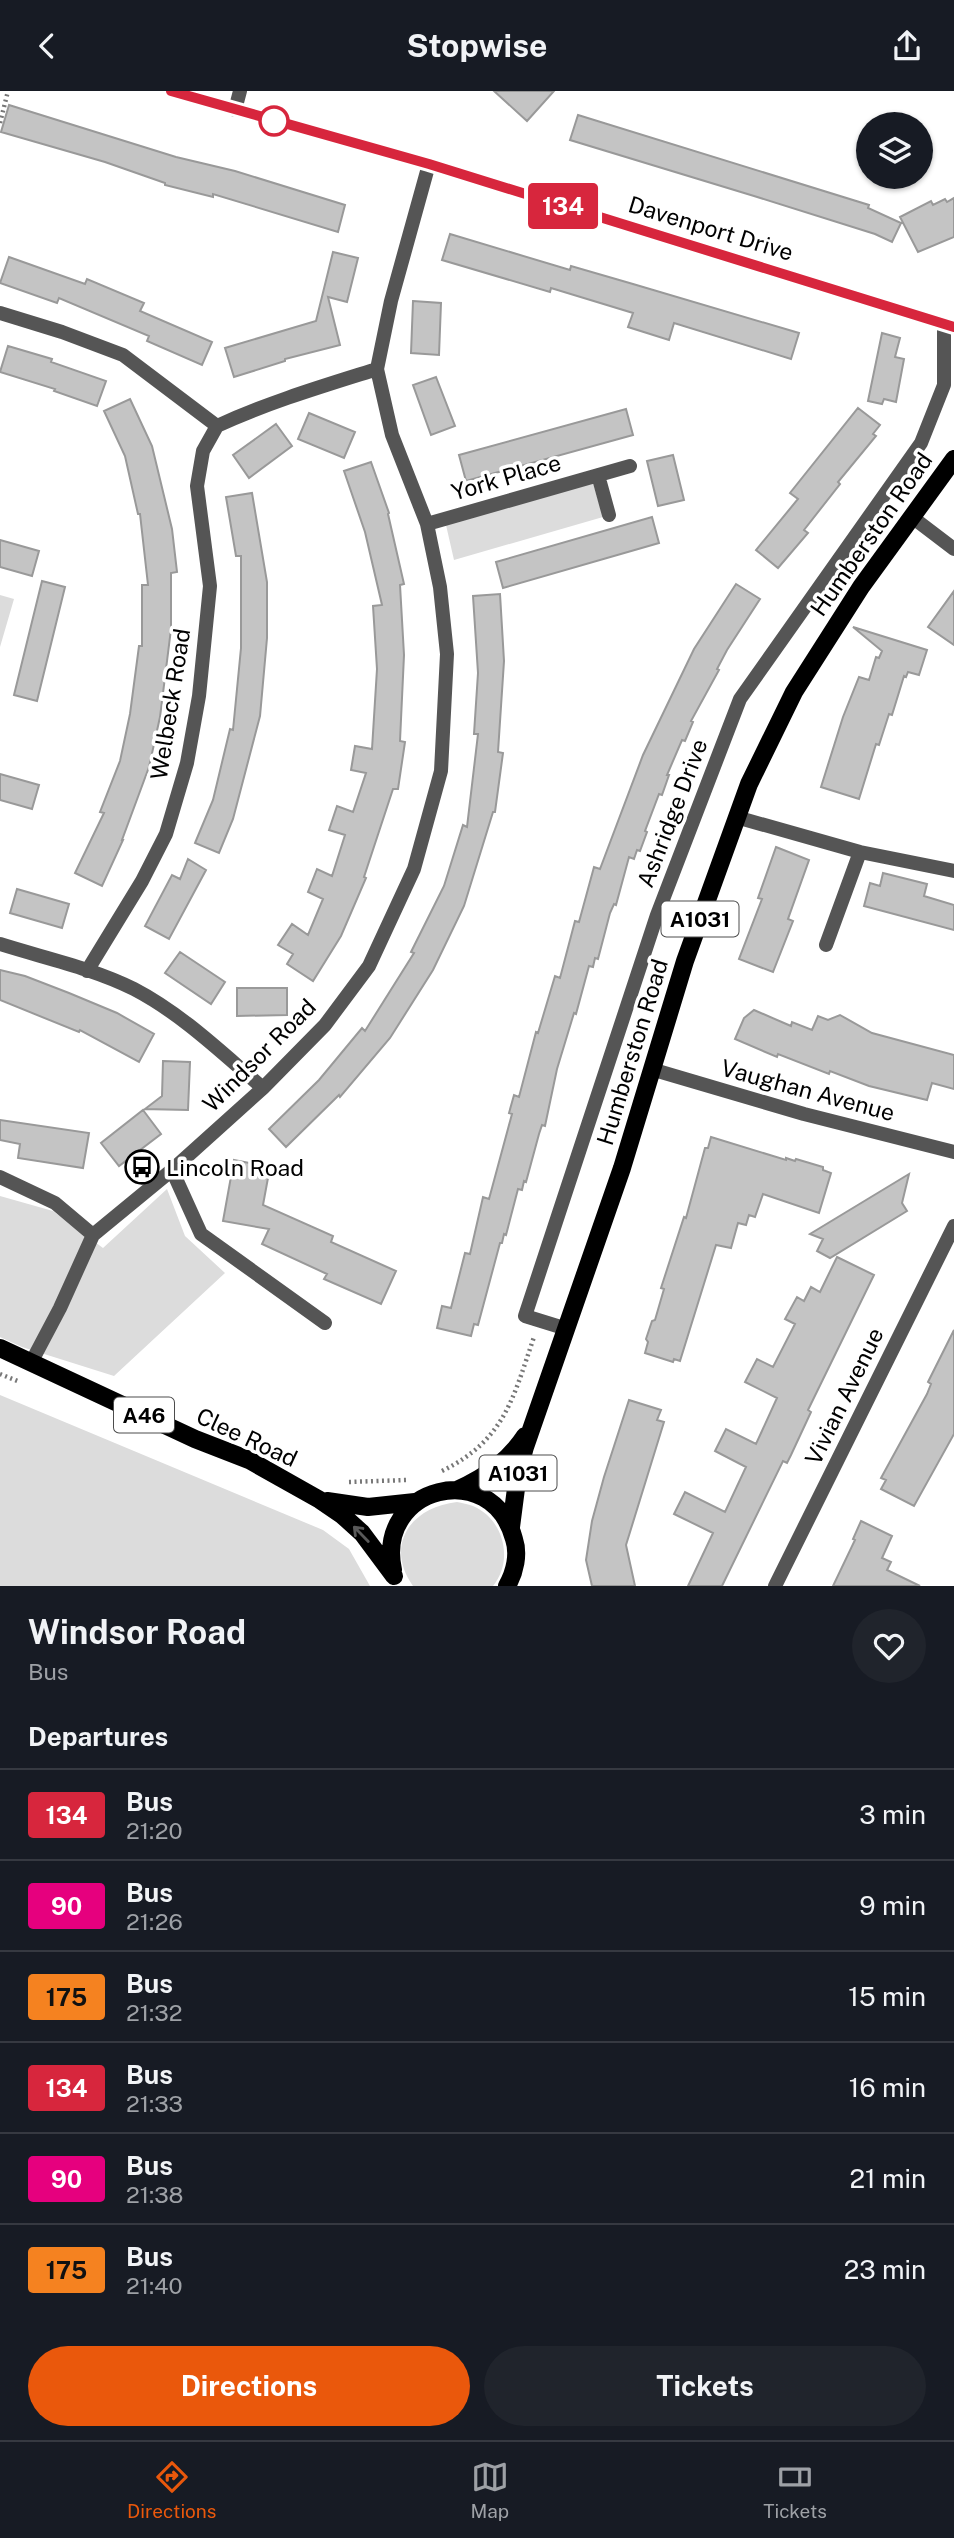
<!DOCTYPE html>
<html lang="en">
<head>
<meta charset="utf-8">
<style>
	:root { --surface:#171b24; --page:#20242c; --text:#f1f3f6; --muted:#9ea1a6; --line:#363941; --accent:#ea580c }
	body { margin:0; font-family:"Public Sans",sans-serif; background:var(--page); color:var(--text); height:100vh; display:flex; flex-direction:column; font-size:26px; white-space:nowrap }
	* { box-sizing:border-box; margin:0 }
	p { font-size:23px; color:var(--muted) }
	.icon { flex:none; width:38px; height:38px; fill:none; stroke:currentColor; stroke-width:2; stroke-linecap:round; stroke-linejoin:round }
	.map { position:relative; height:1495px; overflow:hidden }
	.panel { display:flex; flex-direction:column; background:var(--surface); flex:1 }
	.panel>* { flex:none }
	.badge { padding:0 14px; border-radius:5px; font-size:24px; line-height:46px }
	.buttons { position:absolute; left:856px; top:21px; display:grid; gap:14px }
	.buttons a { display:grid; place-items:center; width:77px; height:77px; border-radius:50%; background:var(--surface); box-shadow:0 2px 5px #0004; font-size:35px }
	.map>.badge { position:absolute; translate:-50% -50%; box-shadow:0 0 0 4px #fff }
	h2 { padding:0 28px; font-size:26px; line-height:63px }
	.round { display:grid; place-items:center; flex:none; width:74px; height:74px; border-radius:37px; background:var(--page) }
	.head { display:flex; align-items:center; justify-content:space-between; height:119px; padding:0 28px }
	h1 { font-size:33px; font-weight:700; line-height:52px }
	.primary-button { display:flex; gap:14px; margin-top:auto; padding:14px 28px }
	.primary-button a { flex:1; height:80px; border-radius:42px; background:var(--accent); color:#fff; font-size:28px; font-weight:700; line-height:80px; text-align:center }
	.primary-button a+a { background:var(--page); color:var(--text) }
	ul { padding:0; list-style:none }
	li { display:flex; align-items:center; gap:21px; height:91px; padding:0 28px; border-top:2px solid var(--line) }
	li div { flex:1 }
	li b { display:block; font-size:26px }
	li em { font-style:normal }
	li .badge { min-width:77px; font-weight:700; text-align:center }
	header { display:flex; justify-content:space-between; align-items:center; height:91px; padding:0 28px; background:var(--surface); font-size:32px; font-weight:700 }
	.tabs { display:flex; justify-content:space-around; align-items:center; height:98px; border-top:2px solid var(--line); background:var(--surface); font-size:19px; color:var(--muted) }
	.tabs a { display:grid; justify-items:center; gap:4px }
	.tabs .current { color:var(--accent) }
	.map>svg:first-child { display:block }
	.green { fill:#dcdcdc }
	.building { fill:#c4c4c4; stroke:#999; stroke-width:2 }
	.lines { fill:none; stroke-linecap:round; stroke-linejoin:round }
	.path { stroke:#777; stroke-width:4.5; stroke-dasharray:2 3.5; stroke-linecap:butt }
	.minor { stroke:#555; stroke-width:14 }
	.primary { stroke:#000; stroke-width:18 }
	.oneway { stroke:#595959 }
	.line-casing { stroke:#fff; stroke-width:16 }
	.line { stroke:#d7263d; stroke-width:10 }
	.stop-dot { fill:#fff; stroke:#d7263d; stroke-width:3.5 }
	.labels { text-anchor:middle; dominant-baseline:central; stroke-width:7; stroke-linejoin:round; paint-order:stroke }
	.shield { fill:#fff; stroke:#4c4c4c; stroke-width:2 }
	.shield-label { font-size:21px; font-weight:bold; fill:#000 }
	.street-label { font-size:23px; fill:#000; stroke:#fff }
	.poi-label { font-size:23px; fill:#000; stroke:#fff; text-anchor:start }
</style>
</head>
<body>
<header><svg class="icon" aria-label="back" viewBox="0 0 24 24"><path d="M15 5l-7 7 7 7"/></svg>Stopwise<svg class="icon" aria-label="share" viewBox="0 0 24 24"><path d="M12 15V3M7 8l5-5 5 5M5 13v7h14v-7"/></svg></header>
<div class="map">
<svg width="954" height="1495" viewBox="0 0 954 1495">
	<rect width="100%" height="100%" fill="#fff"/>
	<path class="green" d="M 593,392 L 603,426 L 454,469 L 446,434 Z
		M 0,504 L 14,508 L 0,556 Z
		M 167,1098 L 185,1145 L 225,1182 L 114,1285 L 22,1256 L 0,1246 L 0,1105 L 53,1120 L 103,1157 Z
		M 0,1304 L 323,1439 L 349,1458 L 370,1495 L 0,1495 Z
		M 457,1411 C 462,1412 468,1413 473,1415 C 504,1428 514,1470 493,1495 L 413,1495 C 384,1454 411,1416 457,1411 Z"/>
	<path class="building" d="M 494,0 L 554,0 L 527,30 Z
		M 9,14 L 176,66 L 235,80 L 345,114 L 338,141 L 213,103 L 213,106 L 165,94 L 165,92 L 105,71 L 1,41 Z
		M 578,24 L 869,114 L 868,117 L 901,132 L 892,151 L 875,143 L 754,105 L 570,49 Z
		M 954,107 L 954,146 L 918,161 L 900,126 L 931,110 L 933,114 L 945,108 L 947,111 Z
		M 450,143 L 570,179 L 571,175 L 633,193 L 799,242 L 791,268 L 674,232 L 669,249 L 628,236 L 633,222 L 551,197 L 550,201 L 442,169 Z
		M 333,161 L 358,167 L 347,211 L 328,206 L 340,254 L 285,268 L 285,270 L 234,286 L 225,257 L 316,230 Z
		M 9,166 L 85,193 L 87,188 L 144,212 L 140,220 L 212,251 L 202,274 L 147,250 L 149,245 L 59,207 L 57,212 L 0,192 Z
		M 413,210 L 441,212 L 439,264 L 411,262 Z
		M 882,242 L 900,247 L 895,266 L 904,268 L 896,311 L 884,308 L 882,313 L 868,310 Z
		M 8,255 L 52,268 L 51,271 L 106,290 L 97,315 L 54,300 L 55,298 L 0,281 Z
		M 436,286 L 455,335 L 431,344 L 413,294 Z
		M 130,308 L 152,355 L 172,438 L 177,481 L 171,482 L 171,538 L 160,626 L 149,676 L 122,749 L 123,749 L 102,795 L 75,782 L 104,722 L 100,721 L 120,670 L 130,623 L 139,555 L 142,555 L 142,494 L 148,494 L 140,423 L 138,423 L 125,365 L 104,320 Z
		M 858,317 L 880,334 L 873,343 L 876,345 L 838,391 L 840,393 L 804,439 L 808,442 L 778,477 L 756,459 L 798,408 L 790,402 Z
		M 626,318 L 633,344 L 466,390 L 459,364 Z
		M 309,322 L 355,341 L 344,367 L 298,348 Z
		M 276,333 L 292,355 L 249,387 L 233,364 Z
		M 673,364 L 684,409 L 658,415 L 647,370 Z
		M 371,371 L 389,422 L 388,423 L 404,493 L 400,494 L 404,564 L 400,650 L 405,651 L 398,698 L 393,698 L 364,786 L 366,787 L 341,845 L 313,890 L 287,873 L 293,863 L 278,854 L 292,833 L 308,844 L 323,808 L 308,801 L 317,778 L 332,785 L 345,744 L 329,739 L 337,715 L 353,721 L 366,682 L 351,679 L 355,655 L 372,658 L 377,578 L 373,515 L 382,514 L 365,441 L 344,380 Z
		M 252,402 L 267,491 L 267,547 L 260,625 L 233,728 L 219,762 L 195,752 L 213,709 L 230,638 L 233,639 L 241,557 L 241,465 L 236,465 L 226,406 Z
		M 652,426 L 659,452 L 503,497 L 496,471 Z
		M 0,449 L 39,460 L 32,485 L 0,476 Z
		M 42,490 L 65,496 L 37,610 L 14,604 Z
		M 736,493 L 760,508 L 727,559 L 717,578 L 719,579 L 691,630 L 693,631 L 685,650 L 682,649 L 667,684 L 669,684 L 662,704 L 659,703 L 645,740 L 647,741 L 640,760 L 637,759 L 634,768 L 629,766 L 616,814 L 614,813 L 610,822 L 598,868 L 595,867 L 593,876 L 589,875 L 576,923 L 574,922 L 557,978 L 545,1035 L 542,1034 L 539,1043 L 526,1091 L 524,1090 L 522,1099 L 518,1098 L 506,1144 L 504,1143 L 502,1152 L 500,1152 L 478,1234 L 474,1233 L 471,1245 L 437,1237 L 442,1215 L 451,1217 L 465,1162 L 470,1163 L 483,1106 L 489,1108 L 512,1023 L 509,1022 L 514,1004 L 519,1006 L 536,941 L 538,942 L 555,885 L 560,887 L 575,830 L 579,831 L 594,776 L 600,778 L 643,664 L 694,558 Z
		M 954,500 L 954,554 L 928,536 Z
		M 500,503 L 504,570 L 498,661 L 503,662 L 495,721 L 493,721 L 464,815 L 433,879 L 390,947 L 340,1006 L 339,1004 L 286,1056 L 269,1038 L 319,989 L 362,937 L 365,940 L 414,862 L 411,861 L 444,795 L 463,734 L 467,736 L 478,643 L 474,643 L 478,582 L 473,505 Z
		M 853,536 L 927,559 L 919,584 L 908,581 L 906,586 L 904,585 L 892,624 L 889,623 L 879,654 L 876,653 L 859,708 L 821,696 L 843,626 L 859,586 L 869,589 L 876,566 L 879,567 L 882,560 Z
		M 0,683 L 39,694 L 32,718 L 0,709 Z
		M 776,756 L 809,769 L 788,828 L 793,830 L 773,881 L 739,868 L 762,808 L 758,807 Z
		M 188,768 L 206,779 L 169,848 L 145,835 L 172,784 L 180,788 Z
		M 883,782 L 927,793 L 924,805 L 954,814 L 954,839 L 864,815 L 870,792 L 880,795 Z
		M 17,798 L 69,813 L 62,837 L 10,822 Z
		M 180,861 L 225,891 L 211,913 L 165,882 Z
		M 0,879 L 25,885 L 69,902 L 117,922 L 154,943 L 139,971 L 80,939 L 79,941 L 0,909 Z
		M 237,897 L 287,897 L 287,924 L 237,925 Z
		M 754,919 L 791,935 L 792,931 L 812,939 L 818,925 L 828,929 L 840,924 L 872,942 L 954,964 L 954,998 L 932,992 L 927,1009 L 869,995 L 830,980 L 829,983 L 778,963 L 777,966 L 735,948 L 744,927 Z
		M 163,970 L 190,971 L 188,1019 L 145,1018 L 162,1005 Z
		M 143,1019 L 161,1043 L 119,1075 L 101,1052 Z
		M 0,1029 L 89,1042 L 83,1077 L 18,1067 L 20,1053 L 0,1049 Z
		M 711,1046 L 786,1069 L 786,1067 L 795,1070 L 796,1068 L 823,1076 L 823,1079 L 831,1082 L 819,1122 L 763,1103 L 755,1126 L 749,1124 L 746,1134 L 738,1132 L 731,1157 L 716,1154 L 680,1270 L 674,1268 L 673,1271 L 645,1262 L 648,1251 L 646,1248 L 652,1230 L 655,1229 L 664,1198 L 661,1197 L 684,1126 L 686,1127 L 705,1057 L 708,1057 Z
		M 234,1069 L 270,1076 L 263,1114 L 333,1145 L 331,1151 L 396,1180 L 381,1213 L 324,1188 L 327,1183 L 262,1153 L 269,1138 L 223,1130 Z
		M 909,1083 L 902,1112 L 907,1120 L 830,1167 L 817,1160 L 823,1148 L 810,1143 Z
		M 837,1166 L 874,1184 L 808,1319 L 811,1321 L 791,1364 L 787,1372 L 783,1370 L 722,1495 L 688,1495 L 713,1442 L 674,1423 L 685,1401 L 725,1421 L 746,1376 L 715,1360 L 726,1338 L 756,1353 L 777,1307 L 745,1291 L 757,1268 L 773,1276 L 795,1233 L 785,1228 L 797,1206 L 804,1210 L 811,1196 L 820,1201 Z
		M 954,1239 L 954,1343 L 914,1415 L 881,1398 L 886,1389 L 881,1387 L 927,1303 L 931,1293 L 928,1291 Z
		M 629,1309 L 661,1319 L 657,1329 L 664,1331 L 626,1454 L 635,1495 L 592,1495 L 586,1469 L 592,1430 L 604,1386 Z
		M 861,1430 L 892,1445 L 882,1467 L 891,1471 L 887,1479 L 920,1495 L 833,1495 L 855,1449 L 853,1448 Z"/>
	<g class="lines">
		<path class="path" d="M 0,32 L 8,0
			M 0,1283 L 20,1291
			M 442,1380 C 505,1349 513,1307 534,1246
			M 349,1391 L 407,1389"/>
		<path class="minor" d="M 171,0 L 429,73 L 954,236
			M 235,19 L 240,0
			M 0,222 L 62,241 L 123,264 L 217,335 C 269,311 323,295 377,278
			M 598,384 L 609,424
			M 912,426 L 954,458
			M 427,433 L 630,375
			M 736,726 L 860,761 L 954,780
			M 0,853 C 44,867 92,877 134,898 C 182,923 222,962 263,997
			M 826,854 L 860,761
			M 87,880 L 142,790 L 166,743 L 187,672 L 199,605 L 210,495 L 197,395 L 203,360 L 217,335
			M 651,978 L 804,1023 L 954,1061
			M 172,1079 L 201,1143 L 325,1232
			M 0,1086 L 55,1112 L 93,1144
			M 567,1238 L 525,1225 L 657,824 L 740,608 L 921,352 L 944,294 L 944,233
			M 32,1270 L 60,1217 L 93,1144 L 172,1079 L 263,997 L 325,934 L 369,875 L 414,778 L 441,680 L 447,563 L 440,496 L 427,433 L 392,344 L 377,278 L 391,210 L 429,73
			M 775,1495 L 954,1135"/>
		<path class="primary" d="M 0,1257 L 195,1348 L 249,1369 L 320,1409 L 342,1424 L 362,1442 L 394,1485
			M 457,1399 C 485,1386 508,1371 525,1345
			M 327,1410 L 368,1416 L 415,1411
			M 511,1436 L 518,1382 L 525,1356 L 622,1077 L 685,870 L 749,693 L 794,601 L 861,496 L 954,368
			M 393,1479 C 375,1395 492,1366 514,1448 C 519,1463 515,1481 507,1495"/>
	</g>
	<defs><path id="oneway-shaft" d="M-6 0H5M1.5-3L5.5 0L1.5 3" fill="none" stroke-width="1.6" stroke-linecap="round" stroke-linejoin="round" transform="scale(1.75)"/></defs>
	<use class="oneway" href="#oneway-shaft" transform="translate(361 1443) rotate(-134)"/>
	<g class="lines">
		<defs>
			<path id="line" d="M 171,0 L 429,73 L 954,236"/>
		</defs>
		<use href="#line" class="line-casing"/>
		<use href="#line" class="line"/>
	</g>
	<defs>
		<symbol id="bus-ring" viewBox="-11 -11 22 22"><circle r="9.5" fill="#fff" stroke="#000" stroke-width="1.5"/><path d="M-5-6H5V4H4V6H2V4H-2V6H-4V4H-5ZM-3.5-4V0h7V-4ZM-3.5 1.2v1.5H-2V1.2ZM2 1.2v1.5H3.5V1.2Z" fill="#000"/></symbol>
	</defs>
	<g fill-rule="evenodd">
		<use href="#bus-ring" x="123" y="1057" width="38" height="38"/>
	</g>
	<circle class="stop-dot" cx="274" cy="30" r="14"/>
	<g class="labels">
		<g class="shield">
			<rect x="661.5" y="810.5" width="77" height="35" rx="5"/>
			<rect x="114" y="1306.5" width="60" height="35" rx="5"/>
			<rect x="479.5" y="1364.5" width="77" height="35" rx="5"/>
		</g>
		<g class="shield-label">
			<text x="700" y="828">A1031</text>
			<text x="144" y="1324">A46</text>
			<text x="518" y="1382">A1031</text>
		</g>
		<g class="street-label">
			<text transform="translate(711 137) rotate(17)">Davenport Drive</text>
			<text transform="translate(506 386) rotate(-16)">York Place</text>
			<text transform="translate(871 443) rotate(-55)">Humberston Road</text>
			<text transform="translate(170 613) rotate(-81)">Welbeck Road</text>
			<text transform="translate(672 722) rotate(-69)">Ashridge Drive</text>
			<text transform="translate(632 961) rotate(-73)">Humberston Road</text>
			<text transform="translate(259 964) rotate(-45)">Windsor Road</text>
			<text transform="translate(808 999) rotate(15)">Vaughan Avenue</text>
			<text transform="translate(844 1305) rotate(-64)">Vivian Avenue</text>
			<text transform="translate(247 1346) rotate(25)">Clee Road</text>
		</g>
		<g class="poi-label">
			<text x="166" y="1076">Lincoln Road</text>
		</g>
	</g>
</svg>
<div class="buttons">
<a><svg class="icon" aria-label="layers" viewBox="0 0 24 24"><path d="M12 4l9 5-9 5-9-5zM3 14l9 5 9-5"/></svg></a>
</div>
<b class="badge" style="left:563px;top:115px;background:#d7263d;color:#fff">134</b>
</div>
<section class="panel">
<div class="head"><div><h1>Windsor Road</h1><p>Bus</p></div><a class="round"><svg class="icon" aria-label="heart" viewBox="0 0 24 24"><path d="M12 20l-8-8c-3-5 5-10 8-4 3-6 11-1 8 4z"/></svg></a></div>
<h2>Departures</h2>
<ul>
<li><span class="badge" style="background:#d7263d;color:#fff">134</span><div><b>Bus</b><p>21:20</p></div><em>3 min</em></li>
<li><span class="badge" style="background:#e6007e;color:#fff">90</span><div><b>Bus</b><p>21:26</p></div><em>9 min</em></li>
<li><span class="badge" style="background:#f58220;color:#111">175</span><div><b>Bus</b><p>21:32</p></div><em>15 min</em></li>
<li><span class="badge" style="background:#d7263d;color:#fff">134</span><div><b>Bus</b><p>21:33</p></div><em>16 min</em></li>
<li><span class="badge" style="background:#e6007e;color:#fff">90</span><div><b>Bus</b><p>21:38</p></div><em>21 min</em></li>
<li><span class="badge" style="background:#f58220;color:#111">175</span><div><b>Bus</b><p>21:40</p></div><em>23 min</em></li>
</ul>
<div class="primary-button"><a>Directions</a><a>Tickets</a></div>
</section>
<nav class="tabs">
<a class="current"><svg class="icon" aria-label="directions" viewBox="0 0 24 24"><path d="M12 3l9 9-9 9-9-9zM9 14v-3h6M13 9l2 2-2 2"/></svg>Directions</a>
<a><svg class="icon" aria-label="map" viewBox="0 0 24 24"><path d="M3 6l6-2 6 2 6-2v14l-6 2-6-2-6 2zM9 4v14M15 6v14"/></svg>Map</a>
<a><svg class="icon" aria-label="tickets" viewBox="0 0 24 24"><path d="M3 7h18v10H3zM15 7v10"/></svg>Tickets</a>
</nav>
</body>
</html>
